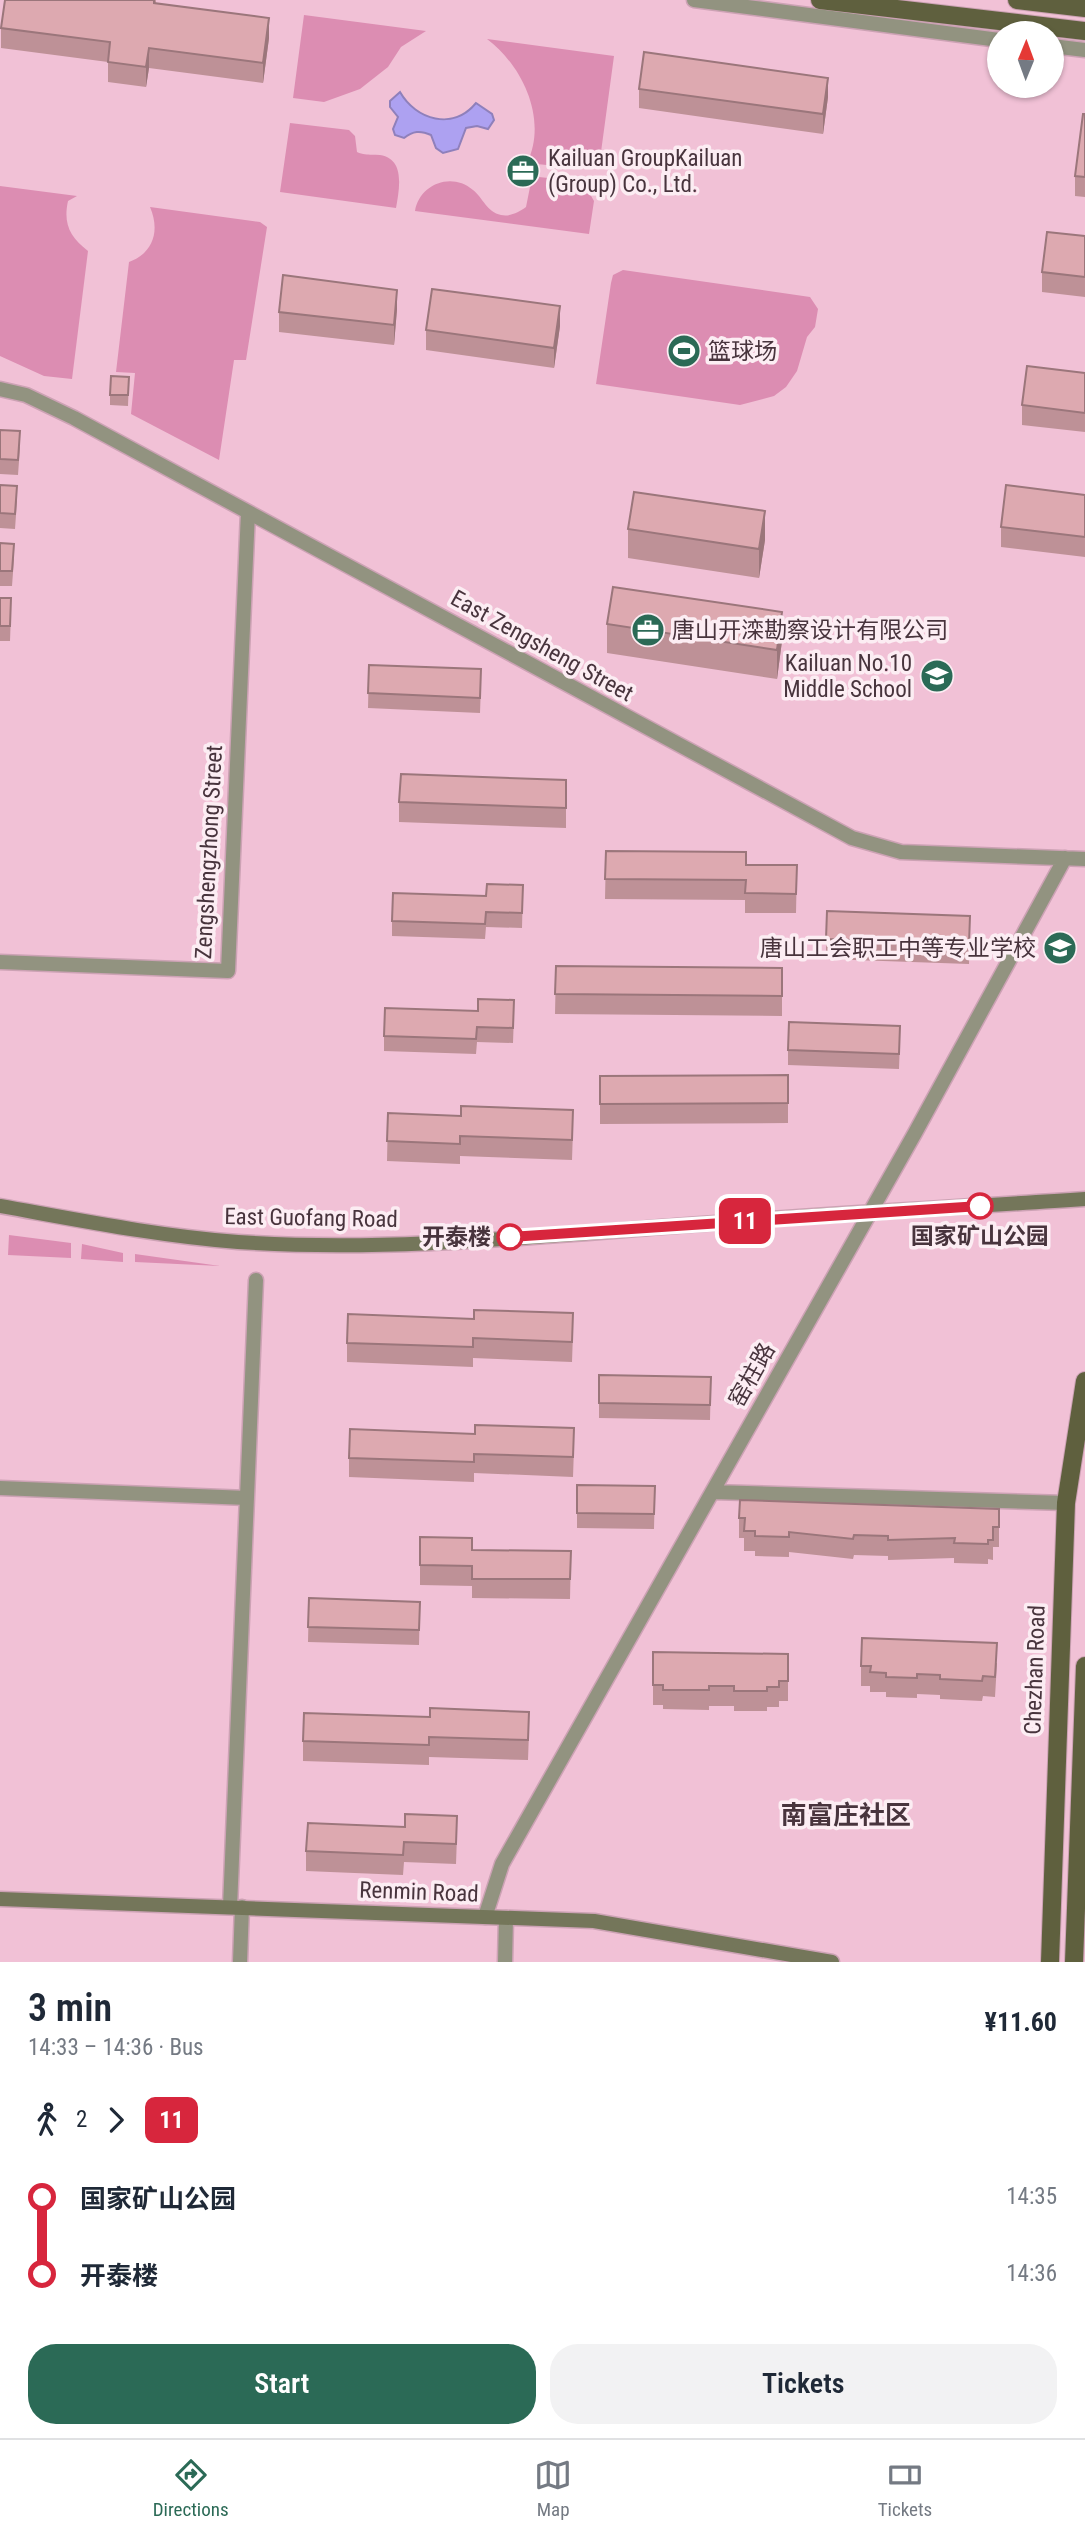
<!DOCTYPE html>
<html lang="en">
<head>
<meta charset="utf-8">
<style>
	:root { --surface:#fff; --page:#f2f2f3; --text:#1f2937; --muted:#747a83; --line:#e0e1e3; --accent:#2b6a56 }
	body { margin:0; font-family:"Roboto Condensed","Noto Sans SC",sans-serif; background:var(--page); color:var(--text); height:100vh; display:flex; flex-direction:column; font-size:26px; white-space:nowrap }
	* { box-sizing:border-box; margin:0 }
	p { font-size:23px; color:var(--muted) }
	.icon { flex:none; width:38px; height:38px; fill:none; stroke:currentColor; stroke-width:2; stroke-linecap:round; stroke-linejoin:round }
	.map { position:relative; height:1962px; overflow:hidden }
	.sheet { display:flex; flex-direction:column; background:var(--surface); flex:1 }
	.sheet>* { flex:none }
	.badge { padding:0 14px; border-radius:10px; font-size:24px; line-height:46px }
	.needle { width:46px; rotate:1deg }
	.buttons { position:absolute; left:987px; top:21px; display:grid; gap:14px }
	.buttons a { display:grid; place-items:center; width:77px; height:77px; border-radius:50%; background:var(--surface); box-shadow:0 2px 5px #0004; font-size:35px }
	.map>.badge { position:absolute; translate:-50% -50%; box-shadow:0 0 0 4px #fff }
	.legs { display:flex; align-items:center; gap:10px; height:77px; padding:0 28px; font-size:23px }
	.legs p { margin-inline-start:auto }
	.head { display:flex; align-items:center; justify-content:space-between; height:119px; padding:0 28px }
	h1 { font-size:38px; font-weight:600; line-height:52px }
	.cta { display:flex; gap:14px; margin-top:auto; padding:14px 28px }
	.cta a { flex:1; height:80px; border-radius:28px; background:var(--accent); color:#fff; font-size:28px; font-weight:600; line-height:80px; text-align:center }
	.cta a+a { background:var(--page); color:var(--text) }
	ul { padding:0 28px; list-style:none }
	li { display:flex; align-items:center; gap:24px; height:77px; font-size:26px }
	li i { display:grid; place-items:center; width:10px; height:100%; margin:0 9px; background:currentColor }
	li i::after { content:''; width:18px; height:18px; margin:-9px; border:5px solid; border-radius:50%; background:var(--surface) }
	li p { margin-inline-start:auto }
	li:first-child i { background:linear-gradient(#0000 50%,currentColor 0) }
	li:last-child i { background:linear-gradient(currentColor 50%,#0000 0) }
	.tabs { display:flex; justify-content:space-around; align-items:center; height:98px; border-top:2px solid var(--line); background:var(--surface); font-size:19px; color:var(--muted) }
	.tabs a { display:grid; justify-items:center; gap:4px }
	.tabs .active { color:var(--accent) }
	.map>svg:first-child { display:block }
	.green { fill:#dc8db2 }
	.water { fill:#ada1f1; stroke:#8f80bb; stroke-width:2 }
	.lines { fill:none; stroke-linecap:round; stroke-linejoin:round }
	.street-casing { stroke:#cca2b4; stroke-width:17 }
	.secondary-casing { stroke:#cca2b4; stroke-width:17 }
	.primary-casing { stroke:#cca2b4; stroke-width:20 }
	.street { stroke:#929380; stroke-width:14 }
	.secondary { stroke:#74765a; stroke-width:14 }
	.primary { stroke:#5f603e; stroke-width:18 }
	.wall { fill:#be9197 }
	.shaded-wall { fill:#9b767b }
	.building { fill:#dda9b0; stroke:#9b767b; stroke-width:2 }
	.line-1-casing { stroke:#fff; stroke-width:16 }
	.line-1 { stroke:#d7263d; stroke-width:10 }
	.stop-1-dot { fill:#fff; stroke:#d7263d; stroke-width:3.5 }
	.labels { text-anchor:middle; dominant-baseline:central; stroke-width:7; stroke-linejoin:round; paint-order:stroke }
	.poi-label { font-size:23px; fill:#48343d; stroke:#fcedf3; text-anchor:start }
	.street-label { font-size:23px; fill:#48343d; stroke:#fcedf3 }
	.stop-label { font-size:23px; font-weight:bold; fill:#48343d; stroke:#fcedf3 }
	.quarter-label { font-size:26px; font-weight:bold; fill:#48343d; stroke:#fcedf3 }
</style>
</head>
<body>
<div class="map">
<svg width="1085" height="1962" viewBox="0 0 1085 1962">
	<rect width="100%" height="100%" fill="#f1c1d6"/>
	<path class="green" d="M 304,15 L 426,31 L 401,47 L 388,67 L 360,89 L 324,102 L 293,98 Z
		M 487,39 L 614,56 L 601,152 L 586,169 L 527,163 C 548,120 523,66 487,39 Z
		M 290,123 L 349,130 L 355,136 L 357,152 C 366,156 371,154 380,155 C 406,159 399,190 396,208 L 280,192 Z
		M 539,177 L 583,182 L 594,201 L 589,234 L 415,211 C 419,185 451,171 473,190 C 483,198 487,212 501,215 C 510,217 519,212 526,207 L 530,187 Z
		M 0,186 L 77,196 L 68,201 C 63,224 70,237 88,251 L 72,379 L 44,376 L 0,356 Z
		M 150,207 L 260,222 L 267,227 L 246,360 L 234,360 L 219,460 L 131,414 L 135,373 L 116,372 L 129,262 C 154,253 160,230 150,207 Z
		M 623,270 L 810,297 L 818,309 L 815,327 L 807,337 L 797,371 L 786,387 L 774,396 L 740,405 L 596,384 L 611,283 L 613,275 Z
		M 9,1235 L 71,1243 L 71,1258 L 8,1255 Z
		M 82,1244 L 123,1253 L 123,1262 L 81,1259 Z
		M 135,1254 L 220,1266 L 135,1262 Z"/>
	<path class="water" d="M 400,92 C 416,120 453,131 476,103 L 492,114 L 494,120 L 488,129 L 477,126 L 466,128 L 458,149 L 443,153 L 436,148 L 431,135 C 420,130 413,131 404,138 L 395,135 L 393,129 L 398,117 L 390,107 L 390,101 Z"/>
	<g class="lines">
		<defs>
			<path id="street" d="M 694,0 L 999,40
				M 1052,46 L 1085,50
				M 0,389 L 26,395 L 74,418 L 852,838 L 901,852 L 1085,859
				M 0,962 L 228,971 L 248,512
				M 0,1488 L 247,1498
				M 713,1492 L 1066,1503
				M 230,1907 L 256,1280
				M 485,1917 L 502,1864 L 915,1133 L 1065,858
				M 240,1962 L 242,1907
				M 505,1962 L 506,1918"/>
			<path id="secondary" d="M 0,1206 C 79,1220 158,1236 238,1242 C 383,1252 531,1237 675,1226 C 812,1215 948,1208 1085,1199
				M 0,1899 L 594,1921 L 832,1962"/>
			<path id="primary" d="M 820,0 L 1085,31
				M 1017,0 L 1085,8
				M 1050,1962 L 1066,1503 L 1085,1381
				M 1074,1962 L 1085,1666"/>
		</defs>
		<use href="#street" class="street-casing"/>
		<use href="#secondary" class="secondary-casing"/>
		<use href="#primary" class="primary-casing"/>
		<use href="#street" class="street"/>
		<use href="#secondary" class="secondary"/>
		<use href="#primary" class="primary"/>
	</g>
	<path class="wall" d="M 156,0 L 156,4 L 269,38 L 263,83 L 149,68 L 146,87 L 108,82 L 108,62 L 1,48 L 1,28 Z
		M 639,89 L 828,97 L 823,134 L 639,108 Z
		M 1085,114 L 1085,197 L 1075,196 L 1075,176 Z
		M 1085,236 L 1085,297 L 1042,292 L 1042,272 Z
		M 397,309 L 394,345 L 279,332 L 279,312 Z
		M 560,326 L 554,368 L 426,350 L 426,330 Z
		M 1085,373 L 1085,432 L 1022,425 L 1022,405 Z
		M 129,377 L 128,406 L 110,405 L 110,395 Z
		M 0,430 L 20,447 L 18,475 L 0,474 Z
		M 0,485 L 17,501 L 15,529 L 0,528 Z
		M 1085,495 L 1085,557 L 1001,547 L 1001,527 Z
		M 628,529 L 765,540 L 759,578 L 628,558 Z
		M 0,543 L 14,559 L 12,586 L 0,586 Z
		M 0,598 L 11,613 L 10,641 L 0,641 Z
		M 607,624 L 782,641 L 777,679 L 607,653 Z
		M 369,665 L 481,684 L 480,713 L 368,708 Z
		M 566,800 L 566,828 L 399,822 L 399,802 Z
		M 606,851 L 746,865 L 797,865 L 796,913 L 745,913 L 745,900 L 605,899 Z
		M 523,885 L 522,928 L 486,927 L 485,939 L 392,936 L 392,921 L 486,896 Z
		M 970,936 L 969,964 L 826,959 L 826,939 Z
		M 556,966 L 782,968 L 782,1016 L 555,1014 Z
		M 514,1015 L 513,1043 L 477,1042 L 476,1054 L 384,1051 L 384,1036 Z
		M 900,1041 L 899,1069 L 788,1065 L 788,1050 Z
		M 788,1075 L 788,1123 L 600,1124 L 600,1076 Z
		M 388,1113 L 573,1130 L 572,1160 L 460,1156 L 460,1164 L 387,1161 Z
		M 573,1333 L 572,1362 L 473,1358 L 473,1367 L 347,1362 L 347,1343 Z
		M 599,1375 L 711,1377 L 710,1420 L 599,1418 Z
		M 574,1448 L 573,1477 L 474,1473 L 474,1482 L 349,1477 L 349,1458 Z
		M 577,1485 L 655,1486 L 654,1529 L 577,1528 Z
		M 999,1509 L 999,1547 L 993,1547 L 993,1560 L 988,1559 L 988,1564 L 954,1563 L 954,1558 L 888,1560 L 888,1556 L 854,1555 L 853,1559 L 789,1552 L 789,1557 L 755,1556 L 755,1551 L 744,1551 L 744,1538 L 739,1538 L 739,1518 Z
		M 420,1537 L 472,1550 L 571,1551 L 570,1599 L 472,1598 L 472,1586 L 420,1585 Z
		M 309,1598 L 420,1602 L 419,1645 L 308,1642 Z
		M 653,1652 L 788,1654 L 788,1701 L 779,1701 L 779,1707 L 767,1707 L 767,1711 L 734,1711 L 734,1706 L 709,1706 L 709,1710 L 663,1709 L 663,1705 L 653,1705 Z
		M 997,1663 L 995,1697 L 983,1696 L 982,1701 L 940,1699 L 940,1695 L 917,1694 L 917,1698 L 886,1697 L 886,1692 L 870,1692 L 870,1686 L 861,1686 L 861,1666 Z
		M 430,1717 L 529,1732 L 528,1760 L 429,1757 L 429,1765 L 303,1761 L 303,1741 Z
		M 457,1836 L 456,1864 L 404,1862 L 403,1875 L 306,1871 L 306,1851 Z"/>
	<path class="shaded-wall" d="M 269,18 L 269,38 L 263,83 L 263,63 Z
		M 149,48 L 149,68 L 146,87 L 146,67 Z
		M 828,78 L 828,97 L 823,134 L 823,114 Z
		M 397,290 L 397,309 L 394,345 L 394,325 Z
		M 560,306 L 560,326 L 554,368 L 554,348 Z
		M 765,511 L 765,540 L 759,578 L 759,549 Z
		M 782,612 L 782,641 L 777,679 L 777,650 Z"/>
	<path class="building" d="M 5,0 L 154,0 L 154,3 L 269,18 L 263,63 L 149,48 L 146,67 L 108,62 L 110,42 L 1,28 Z
		M 644,52 L 828,78 L 823,114 L 639,89 Z
		M 1083,114 L 1085,114 L 1085,177 L 1075,176 Z
		M 1047,232 L 1085,236 L 1085,277 L 1042,272 Z
		M 283,275 L 397,290 L 394,325 L 279,312 Z
		M 432,289 L 560,306 L 554,348 L 426,330 Z
		M 1027,366 L 1085,373 L 1085,413 L 1022,405 Z
		M 111,376 L 129,377 L 128,395 L 110,395 Z
		M 0,430 L 20,431 L 18,460 L 0,459 Z
		M 0,485 L 17,486 L 15,514 L 0,513 Z
		M 1006,485 L 1085,495 L 1085,537 L 1001,527 Z
		M 634,492 L 765,511 L 759,549 L 628,529 Z
		M 0,543 L 14,544 L 12,571 L 0,571 Z
		M 613,587 L 782,612 L 777,650 L 607,624 Z
		M 0,598 L 11,598 L 10,626 L 0,626 Z
		M 369,665 L 481,669 L 480,698 L 368,693 Z
		M 401,774 L 566,780 L 566,808 L 399,802 Z
		M 606,851 L 746,852 L 746,865 L 797,865 L 796,894 L 745,893 L 746,880 L 605,879 Z
		M 487,884 L 523,885 L 522,913 L 486,912 L 485,924 L 392,921 L 393,893 L 486,896 Z
		M 827,911 L 970,916 L 969,944 L 826,939 Z
		M 556,966 L 782,968 L 782,996 L 555,994 Z
		M 478,999 L 514,1000 L 513,1028 L 477,1027 L 476,1039 L 384,1036 L 385,1008 L 478,1011 Z
		M 789,1022 L 900,1026 L 899,1054 L 788,1050 Z
		M 788,1075 L 788,1103 L 600,1104 L 600,1076 Z
		M 461,1106 L 573,1110 L 572,1140 L 460,1136 L 460,1144 L 387,1141 L 388,1113 L 461,1116 Z
		M 474,1310 L 573,1313 L 572,1342 L 473,1338 L 473,1347 L 347,1343 L 348,1314 L 474,1319 Z
		M 599,1375 L 711,1377 L 710,1405 L 599,1403 Z
		M 475,1425 L 574,1428 L 573,1457 L 474,1454 L 474,1462 L 349,1458 L 350,1429 L 475,1434 Z
		M 577,1485 L 655,1486 L 654,1514 L 577,1513 Z
		M 740,1500 L 999,1509 L 999,1527 L 993,1527 L 993,1540 L 988,1540 L 988,1544 L 954,1543 L 955,1538 L 888,1540 L 888,1536 L 854,1535 L 853,1539 L 789,1532 L 789,1537 L 755,1536 L 755,1531 L 744,1531 L 745,1518 L 739,1518 Z
		M 420,1537 L 472,1538 L 472,1550 L 571,1551 L 570,1579 L 472,1579 L 472,1566 L 420,1565 Z
		M 309,1598 L 420,1602 L 419,1630 L 308,1627 Z
		M 862,1638 L 997,1643 L 995,1677 L 983,1676 L 982,1681 L 940,1679 L 940,1675 L 917,1674 L 917,1678 L 886,1677 L 886,1673 L 870,1672 L 871,1666 L 861,1666 Z
		M 653,1652 L 788,1654 L 788,1681 L 779,1681 L 779,1687 L 767,1687 L 767,1691 L 734,1691 L 734,1686 L 709,1686 L 709,1690 L 663,1690 L 663,1685 L 653,1685 Z
		M 430,1708 L 529,1712 L 528,1740 L 429,1737 L 429,1745 L 303,1741 L 304,1713 L 430,1717 Z
		M 405,1814 L 457,1816 L 456,1844 L 404,1842 L 403,1855 L 306,1851 L 308,1823 L 405,1827 Z"/>
	<g class="lines">
		<defs>
			<path id="line-1" d="M 510,1237 L 980,1206"/>
		</defs>
		<use href="#line-1" class="line-1-casing"/>
		<use href="#line-1" class="line-1"/>
	</g>
	<defs>
		<symbol id="office-disc" viewBox="-11 -11 22 22"><circle r="9.5" fill="#2b6a56" stroke="#fcedf3"/><path d="M-6-3h4V-5.5h4V-3h4V5H-6ZM-1-4.5V-3h2v-1.5ZM-6 0V1H6V0Z" fill="#fff"/></symbol>
		<symbol id="stadium-disc" viewBox="-11 -11 22 22"><circle r="9.5" fill="#2b6a56" stroke="#fcedf3"/><path d="M0-5a6.5 5 0 1 0 0 10a6.5 5 0 1 0 0-10ZM-3.5-1.8h7v3.6h-7Z" fill="#fff"/></symbol>
		<symbol id="school-disc" viewBox="-11 -11 22 22"><circle r="9.5" fill="#2b6a56" stroke="#fcedf3"/><path d="M0-5L7-2L0 1L-7-2ZM-4 1L0 2.5L4 1V4Q0 6-4 4Z" fill="#fff"/></symbol>
	</defs>
	<g fill-rule="evenodd">
		<use href="#office-disc" x="504" y="152" width="38" height="38"/>
		<use href="#stadium-disc" x="665" y="332" width="38" height="38"/>
		<use href="#office-disc" x="629" y="611" width="38" height="38"/>
		<use href="#school-disc" x="918" y="657" width="38" height="38"/>
		<use href="#school-disc" x="1041" y="929" width="38" height="38"/>
	</g>
	<g class="stop-1-dot">
		<circle cx="980" cy="1206" r="12"/>
		<circle cx="510" cy="1237" r="12"/>
	</g>
	<g class="labels">
		<g class="poi-label">
			<text x="548" y="158">Kailuan GroupKailuan<tspan x="548" dy="26">(Group) Co., Ltd.</tspan></text>
			<text x="708" y="351">篮球场</text>
			<text x="672" y="630">唐山开滦勘察设计有限公司</text>
			<text x="912" y="663" text-anchor="end">Kailuan No.10<tspan x="912" dy="26">Middle School</tspan></text>
			<text x="1036" y="948" text-anchor="end">唐山工会职工中等专业学校</text>
		</g>
		<g class="street-label">
			<text transform="translate(542 646) rotate(29)">East Zengsheng Street</text>
			<text transform="translate(209 852) rotate(-87)">Zengshengzhong Street</text>
			<text transform="translate(311 1218) rotate(1)">East Guofang Road</text>
			<text transform="translate(752 1375) rotate(-61)">窑柱路</text>
			<text transform="translate(1035 1670) rotate(-88)">Chezhan Road</text>
			<text transform="translate(419 1892) rotate(2)">Renmin Road</text>
		</g>
		<g class="stop-label">
			<text x="980" y="1236">国家矿山公园</text>
			<text x="491" y="1237" text-anchor="end">开泰楼</text>
		</g>
		<g class="quarter-label">
			<text x="846" y="1815">南富庄社区</text>
		</g>
	</g>
</svg>
<div class="buttons">
<a><svg class="needle" viewBox="-14 -14 28 28"><path d="M0-13l5 13h-10z" fill="#e53935"/><path d="M0 13l5-13h-10z" fill="#747a83"/></svg></a>
</div>
<b class="badge" style="left:745px;top:1221px;background:#d7263d;color:#fff">11</b>
</div>
<section class="sheet">
<div class="head"><div><h1>3 min</h1><p>14:33 – 14:36 · Bus</p></div><b>¥11.60</b></div>
<div class="legs"><svg class="icon" aria-label="walk" viewBox="0 0 24 24"><circle cx="13" cy="4" r="2"/><path d="M13 8l-2 6 4 7M11 14l-3 7M7 12l3-4h3l4 4"/></svg>2<svg class="icon" aria-label="forward" viewBox="0 0 24 24"><path d="M9 5l7 7-7 7"/></svg><b class="badge" style="background:#d7263d;color:#fff">11</b></div>
<ul>
<li><i style="color:#d7263d"></i><b>国家矿山公园</b><p>14:35</p></li>
<li><i style="color:#d7263d"></i><b>开泰楼</b><p>14:36</p></li>
</ul>
<div class="cta"><a>Start</a><a>Tickets</a></div>
</section>
<nav class="tabs">
<a class="active"><svg class="icon" aria-label="directions" viewBox="0 0 24 24"><path d="M12 3l9 9-9 9-9-9zM9 14v-3h6M13 9l2 2-2 2"/></svg>Directions</a>
<a><svg class="icon" aria-label="map" viewBox="0 0 24 24"><path d="M3 6l6-2 6 2 6-2v14l-6 2-6-2-6 2zM9 4v14M15 6v14"/></svg>Map</a>
<a><svg class="icon" aria-label="tickets" viewBox="0 0 24 24"><path d="M3 7h18v10H3zM15 7v10"/></svg>Tickets</a>
</nav>
</body>
</html>
